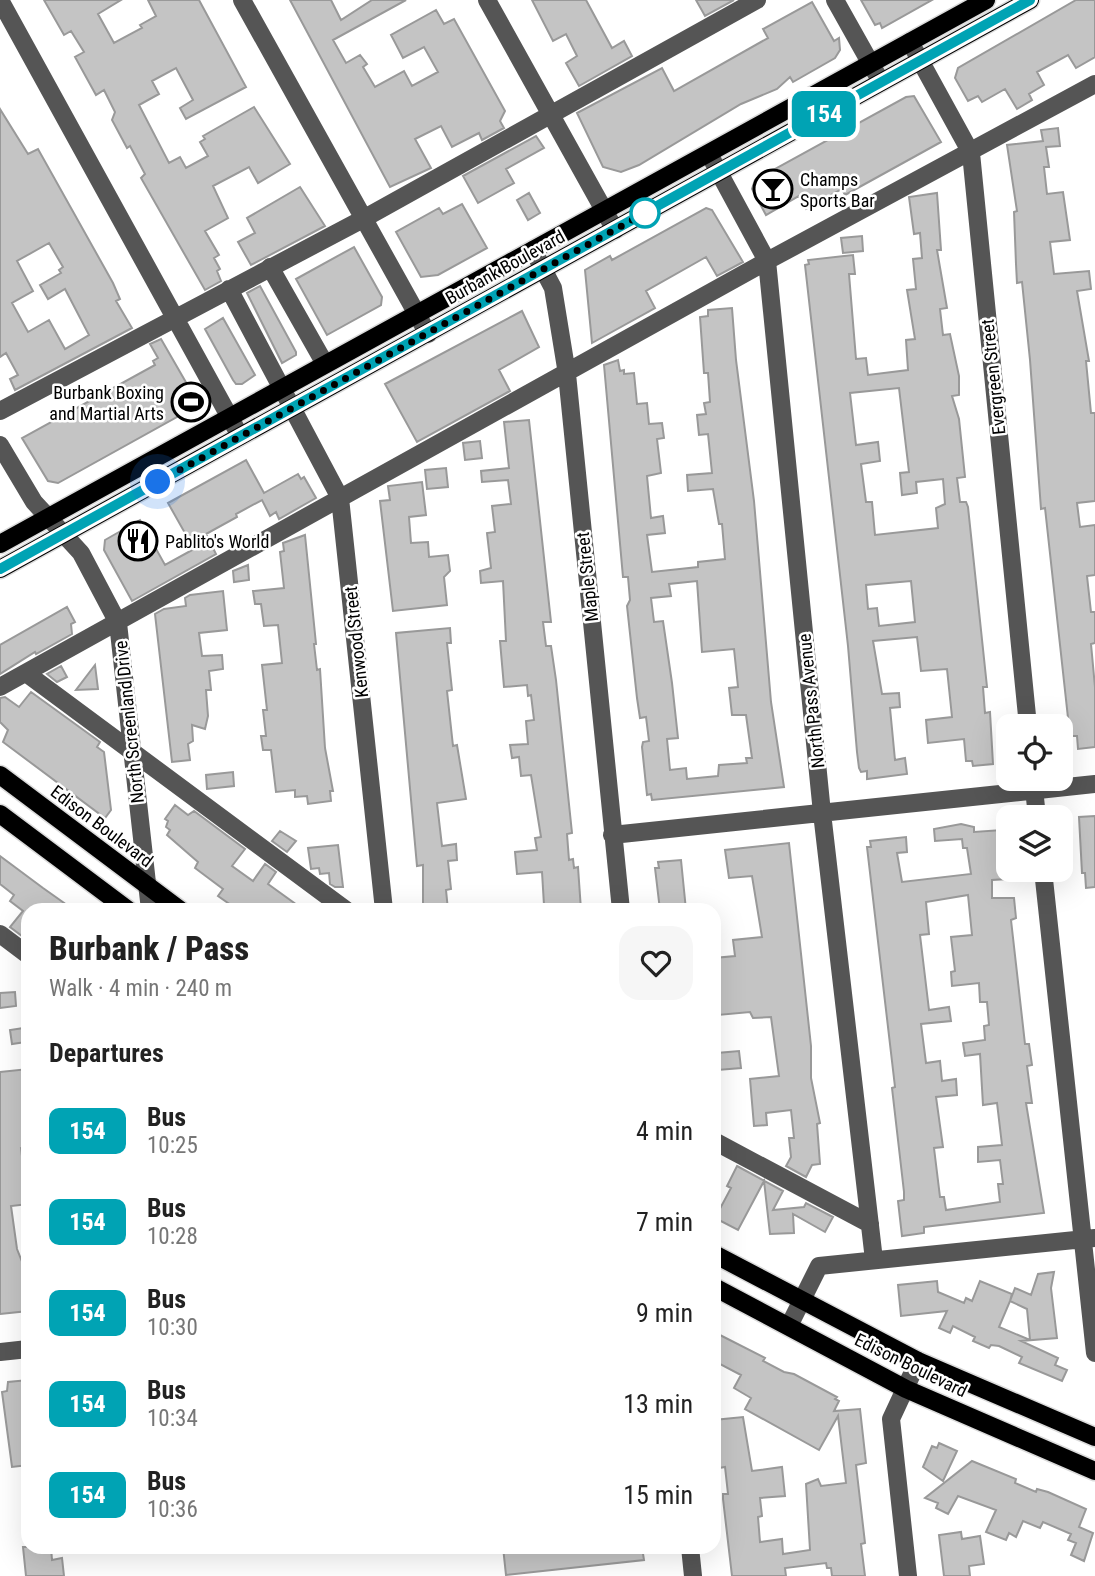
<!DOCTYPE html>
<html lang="en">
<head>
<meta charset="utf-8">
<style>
	:root { --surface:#fff; --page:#f6f6f6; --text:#222; --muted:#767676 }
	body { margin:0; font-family:"Roboto Condensed",sans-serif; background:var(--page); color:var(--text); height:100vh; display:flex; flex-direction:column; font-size:26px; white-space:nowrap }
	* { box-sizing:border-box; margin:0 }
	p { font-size:23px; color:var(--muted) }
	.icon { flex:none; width:38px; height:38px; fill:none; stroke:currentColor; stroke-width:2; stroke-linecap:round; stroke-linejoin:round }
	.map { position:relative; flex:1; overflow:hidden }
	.drawer { position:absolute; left:21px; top:903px; width:700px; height:651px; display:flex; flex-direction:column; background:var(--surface); border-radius:21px; box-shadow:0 7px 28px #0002 }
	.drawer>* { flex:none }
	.badge { padding:0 14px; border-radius:10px; font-size:24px; line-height:46px }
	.fabs { position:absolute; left:996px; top:714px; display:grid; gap:14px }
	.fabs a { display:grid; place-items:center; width:77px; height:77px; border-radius:14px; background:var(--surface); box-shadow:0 7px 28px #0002; font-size:35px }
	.you { position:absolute; width:35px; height:35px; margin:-18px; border:5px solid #fff; border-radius:50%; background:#1a73e8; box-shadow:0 0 0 10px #1a73e833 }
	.map>.badge { position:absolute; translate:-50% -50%; box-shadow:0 0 0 4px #fff }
	h2 { padding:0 28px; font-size:26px; line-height:63px }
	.round { display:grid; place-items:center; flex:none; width:74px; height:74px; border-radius:21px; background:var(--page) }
	.summary { display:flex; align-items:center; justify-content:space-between; height:119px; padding:0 28px }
	h1 { font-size:33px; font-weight:800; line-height:52px }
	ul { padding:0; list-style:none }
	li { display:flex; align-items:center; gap:21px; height:91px; padding:0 28px }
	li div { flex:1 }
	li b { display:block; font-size:26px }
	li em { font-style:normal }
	li .badge { min-width:77px; font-weight:700; text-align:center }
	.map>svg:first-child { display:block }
	.building { fill:#c4c4c4; stroke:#999; stroke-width:2; fill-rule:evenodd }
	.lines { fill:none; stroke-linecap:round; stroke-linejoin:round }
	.major-casing { stroke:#dbdbdb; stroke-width:21 }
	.minor { stroke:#555; stroke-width:18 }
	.major { stroke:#000; stroke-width:18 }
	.line-casing { stroke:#fff; stroke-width:16 }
	.line { stroke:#00a3b4; stroke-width:10 }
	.walk { stroke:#000; stroke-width:7; stroke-dasharray:0 12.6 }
	.stop-dot { fill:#fff; stroke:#00a3b4; stroke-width:3.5 }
	.labels { text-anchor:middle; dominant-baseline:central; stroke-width:5; stroke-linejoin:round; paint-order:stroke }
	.poi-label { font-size:18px; fill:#000; stroke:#fff; text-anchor:start }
	.street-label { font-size:18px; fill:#000; stroke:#fff }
</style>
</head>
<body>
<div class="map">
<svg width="1095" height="1576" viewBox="0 0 1095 1576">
	<rect width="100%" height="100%" fill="#fff"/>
	<path class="building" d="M 44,0 L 121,0 L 98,14 L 114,43 L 142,28 L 140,25 L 156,16 L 148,0 L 199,0 L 246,87 L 186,119 L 180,108 L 193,100 L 176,68 L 152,81 L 159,94 L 139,105 L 169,163 L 180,157 L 186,168 L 208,156 L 200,142 L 205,139 L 203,136 L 254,107 L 290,164 L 258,183 L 249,167 L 213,186 L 228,218 L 205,231 L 219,255 L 214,258 L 220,269 L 217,271 L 221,281 L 205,290 L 141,178 L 145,174 L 130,146 L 127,148 L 112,120 L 115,112 L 104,90 L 96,95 L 75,57 L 84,52 L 71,31 L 64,35 Z
		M 290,0 L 331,0 L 341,20 L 372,0 L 406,0 L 333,40 L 346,63 L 360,55 L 367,64 L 363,67 L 375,87 L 404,71 L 412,86 L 438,72 L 424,47 L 403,58 L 391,35 L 436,10 L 444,24 L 454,19 L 505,111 L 500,121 L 504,128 L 482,140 L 479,133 L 452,147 L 441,126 L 415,139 L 431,168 L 390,187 Z
		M 532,0 L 586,0 L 612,48 L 624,41 L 632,56 L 579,86 L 566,63 L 577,56 L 566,34 L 553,41 Z
		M 696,0 L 734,0 L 705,16 Z
		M 861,0 L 932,0 L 882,28 L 880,23 L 875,25 Z
		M 1076,0 L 1095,0 L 1095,57 L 1076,68 L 1068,55 L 1037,72 L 1044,85 L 1029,94 L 1032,100 L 1017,109 L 1005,89 L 982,102 L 978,96 L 968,101 L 955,78 L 958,68 Z
		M 812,2 L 834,41 L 839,38 L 840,50 L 835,58 L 793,82 L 790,77 L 777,89 L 741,104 L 639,165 L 621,172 L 603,167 L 577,113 L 662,68 L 674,91 L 768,38 L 763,29 Z
		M 914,96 L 941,142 L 845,195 L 842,189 L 806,209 L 799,196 L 766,215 L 752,189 L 755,180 L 906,97 Z
		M 0,109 L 28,154 L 38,149 L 113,283 L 120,299 L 116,301 L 132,328 L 15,390 L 10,379 L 18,375 L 6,353 L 0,357 ZM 49,243 L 63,267 L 59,270 L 61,273 L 40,285 L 48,299 L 65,289 L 89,335 L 65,349 L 49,320 L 28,332 L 12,303 L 33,291 L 17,261 Z
		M 1058,128 L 1060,146 L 1046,147 L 1049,167 L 1044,167 L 1047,194 L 1063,192 L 1070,240 L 1050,242 L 1054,274 L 1089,271 L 1091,289 L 1077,291 L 1089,361 L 1086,361 L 1091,413 L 1095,413 L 1095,501 L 1077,503 L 1080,527 L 1095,525 L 1095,575 L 1087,576 L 1091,612 L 1095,612 L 1095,643 L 1091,644 L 1095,687 L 1095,747 L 1078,749 L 1077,736 L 1070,736 L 1045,508 L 1041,509 L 1030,360 L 1022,282 L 1017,283 L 1016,264 L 1014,212 L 1017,211 L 1007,145 L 1043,141 L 1041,130 Z
		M 536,136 L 544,148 L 506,169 L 514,183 L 478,203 L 463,176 Z
		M 300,187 L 325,226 L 251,265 L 238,242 L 255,233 L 247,218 Z
		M 529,193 L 540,213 L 528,220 L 517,200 Z
		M 937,193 L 941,250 L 937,250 L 947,308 L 940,309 L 943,335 L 950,334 L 959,376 L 959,395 L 952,396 L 959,419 L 965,477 L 957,478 L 960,502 L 966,502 L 968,507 L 987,687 L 983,687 L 985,713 L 990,712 L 993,764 L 973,766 L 972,761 L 966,761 L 964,739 L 928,743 L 926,720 L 952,717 L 947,669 L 921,671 L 917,637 L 873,641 L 882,694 L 899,693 L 900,707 L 890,708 L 895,760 L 905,758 L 907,774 L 867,779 L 867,771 L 861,772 L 859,768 L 857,752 L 848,646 L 805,265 L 809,264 L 808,260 L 853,255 L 855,274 L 849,274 L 856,359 L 866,358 L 868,375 L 908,370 L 906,340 L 915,339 L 907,290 L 916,289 L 913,259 L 922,258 L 920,233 L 914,234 L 909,197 ZM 899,388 L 909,472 L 900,473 L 902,495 L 917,493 L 916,482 L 943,479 L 945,504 L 936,508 L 938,528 L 875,535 L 872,502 L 866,502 L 861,464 L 880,461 L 878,442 L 856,445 L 850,393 ZM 911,581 L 915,622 L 879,626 L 877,608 L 868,609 L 866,585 Z
		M 462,204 L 487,248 L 438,275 L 421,277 L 396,232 L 439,208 L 443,214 Z
		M 706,208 L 712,210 L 743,262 L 717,276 L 706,257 L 646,291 L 655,308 L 592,343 L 585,270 L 610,256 L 612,260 Z
		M 862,236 L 863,251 L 843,253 L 841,238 Z
		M 354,247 L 382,297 L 381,305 L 327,335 L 296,279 Z
		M 260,286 L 296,352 L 296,355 L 282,363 L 247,293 Z
		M 732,308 L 736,360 L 754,501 L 771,702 L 784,787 L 652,800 L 651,794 L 647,795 L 642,747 L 643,742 L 649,741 L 646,717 L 640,718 L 637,698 L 627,606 L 630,600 L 628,577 L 623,577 L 604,365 L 618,360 L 620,371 L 624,370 L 624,374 L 634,373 L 637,404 L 647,403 L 649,424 L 662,423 L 664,438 L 657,439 L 661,473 L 647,476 L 651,518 L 663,516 L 665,533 L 647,535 L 652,572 L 698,567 L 698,562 L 725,559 L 722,524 L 719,524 L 713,489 L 688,491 L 687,475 L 712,473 L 708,434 L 699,435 L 697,415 L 706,414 L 704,403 L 710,402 L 708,373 L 704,373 L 700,317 L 708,316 L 708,310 ZM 697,581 L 702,652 L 734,649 L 738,687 L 729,688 L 732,715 L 746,715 L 752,758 L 746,758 L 747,763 L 719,765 L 718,776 L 687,779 L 686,768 L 670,770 L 667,739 L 678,738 L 672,683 L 663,621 L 654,622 L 651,598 L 671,596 L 669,584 Z
		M 522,311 L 539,347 L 499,370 L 510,391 L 417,442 L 385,384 Z
		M 223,318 L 255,375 L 242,384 L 236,384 L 233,380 L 205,329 Z
		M 161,339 L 195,398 L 193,408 L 58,483 L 48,481 L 22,438 L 155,365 L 153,361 L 158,358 L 150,344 Z
		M 529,420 L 551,622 L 543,622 L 546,646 L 551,646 L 556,680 L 572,833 L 567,834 L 569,860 L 573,859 L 574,868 L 578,867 L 581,910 L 559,910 L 555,905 L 544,905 L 542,872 L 517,874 L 515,852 L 537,850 L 535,838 L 541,837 L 531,775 L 521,776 L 519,757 L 512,758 L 510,745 L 528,744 L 526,721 L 534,720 L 531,695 L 528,696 L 527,685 L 504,687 L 500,641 L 506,641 L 503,581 L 481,583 L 480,571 L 491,568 L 487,533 L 495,532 L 492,506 L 511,504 L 508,480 L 482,482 L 481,471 L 509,468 L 504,422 Z
		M 480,441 L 482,458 L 465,460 L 463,443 Z
		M 246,460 L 264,493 L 298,474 L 301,479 L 304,477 L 316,498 L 279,519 L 276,512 L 270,516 L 262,500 L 236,514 L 237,517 L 206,534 L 216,554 L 132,601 L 104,550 L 105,540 L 140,520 L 165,565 L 194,549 L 168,503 Z
		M 446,468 L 448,487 L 427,489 L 425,470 Z
		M 422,482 L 426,515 L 409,517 L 411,543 L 428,542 L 429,557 L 448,555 L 450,571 L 444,577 L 447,605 L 393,611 L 380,501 L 390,500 L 388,486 Z
		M 305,535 L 316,644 L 314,644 L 317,670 L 320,669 L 325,748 L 333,791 L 330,791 L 331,801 L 308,804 L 307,796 L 295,797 L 295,790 L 276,792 L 271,750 L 263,750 L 261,736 L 266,736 L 263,710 L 267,710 L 262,665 L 282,663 L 278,625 L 264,626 L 261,604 L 255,604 L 253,591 L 284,588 L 280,552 L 284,551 L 283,543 Z
		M 248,565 L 249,580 L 234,582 L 233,571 Z
		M 223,591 L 227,630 L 199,633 L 202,656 L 222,655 L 223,669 L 209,671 L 211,690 L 206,690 L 208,716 L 205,729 L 192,725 L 193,741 L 188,744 L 190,760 L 172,762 L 155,614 L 164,609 L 186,606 L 185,598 L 190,595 Z
		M 67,607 L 75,622 L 71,624 L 72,634 L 36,654 L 35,652 L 0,674 L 0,645 Z
		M 450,628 L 451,643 L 447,643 L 452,690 L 447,691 L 453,746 L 457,745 L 466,799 L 437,803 L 442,846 L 456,844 L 457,860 L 448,861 L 451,889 L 446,890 L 448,910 L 423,910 L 423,865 L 417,866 L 396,633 Z
		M 95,665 L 98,689 L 76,690 Z
		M 61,666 L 67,677 L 57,682 L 47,674 Z
		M 31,692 L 100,742 L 97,747 L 104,752 L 111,810 L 105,818 L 3,742 L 8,730 L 0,722 L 0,698 L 5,697 L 19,707 Z
		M 233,772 L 234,786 L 207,789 L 206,775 Z
		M 175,805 L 188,815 L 194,811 L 245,849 L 232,866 L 253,881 L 265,864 L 276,872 L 268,884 L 304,910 L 238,910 L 218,896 L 223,889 L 195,868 L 198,862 L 167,835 L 170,830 L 166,827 L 168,821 L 165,819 Z
		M 1095,816 L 1095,887 L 1086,888 L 1085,873 L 1082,873 L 1079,817 Z
		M 961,824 L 974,827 L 974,832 L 1002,830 L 1008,879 L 992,880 L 992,898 L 1014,898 L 1016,918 L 1011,920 L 1025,1044 L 1029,1044 L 1032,1065 L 1027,1066 L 1032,1103 L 1026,1103 L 1044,1213 L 924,1227 L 924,1233 L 902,1236 L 898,1201 L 904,1200 L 904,1192 L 892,1088 L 895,1087 L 867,847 L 871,847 L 870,841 L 906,837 L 907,852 L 897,853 L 902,882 L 971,874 L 967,848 L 963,848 L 962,839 L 935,841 L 934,829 ZM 968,895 L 972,935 L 951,937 L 955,971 L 951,972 L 952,986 L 979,983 L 980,1002 L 987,1002 L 989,1025 L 984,1026 L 985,1040 L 963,1043 L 965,1056 L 980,1054 L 983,1105 L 997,1103 L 1002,1145 L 978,1147 L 978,1162 L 1000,1160 L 1003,1184 L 998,1184 L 1000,1202 L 946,1210 L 944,1197 L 940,1197 L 934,1148 L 943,1147 L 936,1097 L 957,1095 L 956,1079 L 942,1081 L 940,1061 L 926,1063 L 921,1024 L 951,1021 L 949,1007 L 929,1010 L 920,935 L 929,934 L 926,902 Z
		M 280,831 L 296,841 L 287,852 L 272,841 Z
		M 789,843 L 811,1046 L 811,1078 L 820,1123 L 817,1124 L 820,1164 L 812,1165 L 806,1177 L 786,1166 L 791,1157 L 789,1138 L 794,1138 L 791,1110 L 766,1113 L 767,1125 L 754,1126 L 750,1079 L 779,1076 L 771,1017 L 753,1018 L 750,1012 L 718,1015 L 714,970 L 714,958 L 735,956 L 733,940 L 762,937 L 752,876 L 729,878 L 725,850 Z
		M 338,845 L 343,887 L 335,887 L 330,884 L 329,873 L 320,874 L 319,868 L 311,869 L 308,848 Z
		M 0,856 L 43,888 L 74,910 L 28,910 L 28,928 L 22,936 L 10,927 L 23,911 L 10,901 L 14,895 L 0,884 Z
		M 681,860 L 686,910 L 660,910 L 655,868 L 659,868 L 658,862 Z
		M 15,992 L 16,1006 L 0,1008 L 0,993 Z
		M 24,1028 L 26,1042 L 12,1044 L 10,1030 Z
		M 739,1051 L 741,1068 L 718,1070 L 717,1053 Z
		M 28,1069 L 28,1147 L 21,1148 L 24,1172 L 28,1171 L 28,1204 L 11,1206 L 17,1249 L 23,1264 L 28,1267 L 28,1311 L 0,1314 L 0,1072 Z
		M 737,1166 L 783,1191 L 773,1210 L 804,1207 L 806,1203 L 833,1217 L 825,1232 L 793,1214 L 794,1233 L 770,1234 L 764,1181 L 738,1230 L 715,1218 L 731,1188 L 727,1186 Z
		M 1054,1272 L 1051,1288 L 1057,1338 L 1021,1341 L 1058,1358 L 1055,1365 L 1067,1370 L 1062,1381 L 1019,1363 L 1022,1357 L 999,1346 L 991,1345 L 989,1348 L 973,1341 L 975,1337 L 953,1326 L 950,1333 L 939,1328 L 947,1311 L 901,1316 L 898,1285 L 937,1281 L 938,1292 L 964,1303 L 966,1298 L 972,1301 L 980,1281 L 1012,1294 L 1010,1301 L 1015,1288 L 1031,1295 L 1038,1274 ZM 1010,1301 L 1027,1309 L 1030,1340 L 999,1327 Z
		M 714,1332 L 765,1358 L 763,1361 L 784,1372 L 794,1374 L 837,1397 L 835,1399 L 839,1401 L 834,1411 L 860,1409 L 866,1463 L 856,1465 L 865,1543 L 861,1544 L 865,1576 L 832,1576 L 831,1568 L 827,1568 L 826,1563 L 785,1568 L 786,1576 L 732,1576 L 723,1499 L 723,1494 L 728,1494 L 725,1467 L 719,1468 L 714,1420 L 743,1417 L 752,1471 L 782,1467 L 785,1496 L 760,1498 L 762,1516 L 758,1517 L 760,1542 L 782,1539 L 783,1554 L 810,1550 L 806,1484 L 818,1479 L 821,1486 L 846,1483 L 838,1416 L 819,1450 L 745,1409 L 751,1398 L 734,1388 L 741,1375 L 714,1361 Z
		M 28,1380 L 28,1465 L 12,1467 L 2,1392 L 7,1391 L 8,1382 Z
		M 939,1443 L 957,1451 L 943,1481 L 923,1467 L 932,1446 L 937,1448 Z
		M 972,1461 L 1016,1479 L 1015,1483 L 1036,1492 L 1037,1489 L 1048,1492 L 1086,1509 L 1079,1527 L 1093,1533 L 1084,1561 L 1071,1555 L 1076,1543 L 1068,1540 L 1071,1534 L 1043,1522 L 1040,1528 L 1023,1521 L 1016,1537 L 1009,1533 L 1006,1540 L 986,1532 L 996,1510 L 958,1496 L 948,1514 L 936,1508 L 938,1503 L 925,1498 Z
		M 961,1532 L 962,1539 L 980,1536 L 984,1564 L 969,1566 L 970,1576 L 944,1576 L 939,1535 Z
		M 23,1547 L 51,1547 L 52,1560 L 62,1558 L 64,1576 L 26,1576 Z
		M 503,1547 L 642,1547 L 644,1560 L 506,1575 Z"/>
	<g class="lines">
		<defs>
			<path id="major" d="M 0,544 L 986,0
				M 0,569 L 1030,0
				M 0,775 L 180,910
				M 0,814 L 128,910
				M 714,1254 L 918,1361 L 1095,1437
				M 714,1287 L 906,1389 L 1095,1471"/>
		</defs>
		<use href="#major" class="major-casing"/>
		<path class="minor" d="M 0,0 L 240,436
			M 242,0 L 428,334
			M 487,0 L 615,230
			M 835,0 L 881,82
			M 910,42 L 971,153 L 1028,726
			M 709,154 L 767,261 L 822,813 L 874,1260
			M 533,250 L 553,288 L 567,374 L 621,910
			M 270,267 L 325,364
			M 229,289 L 340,498 L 384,910
			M 0,411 L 363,219 L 757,0
			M 0,445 L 34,502 L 81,553 L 118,623 L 150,910
			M 26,673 L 346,910
			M 0,687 L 767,261 L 1095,84
			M 1033,779 L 1037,817
			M 612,835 L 1095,784
			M 1043,870 L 1095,1353
			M 0,934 L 28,955
			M 714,1141 L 870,1224
			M 789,1326 L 819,1266 L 1095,1238
			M 0,1352 L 28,1349
			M 690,1547 L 693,1576
			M 908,1576 L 891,1419 L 918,1361"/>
		<use href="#major" class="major"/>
	</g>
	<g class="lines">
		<defs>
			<path id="line" d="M 0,569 L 1030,0"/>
		</defs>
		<use href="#line" class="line-casing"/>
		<use href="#line" class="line"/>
		<path class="walk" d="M 158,482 L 645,213"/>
	</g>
	<defs>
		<symbol id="bar-ring" viewBox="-11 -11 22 22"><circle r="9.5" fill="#fff" stroke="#000" stroke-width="1.5"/><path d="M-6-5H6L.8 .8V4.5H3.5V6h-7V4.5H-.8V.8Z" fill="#000"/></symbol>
		<symbol id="stadium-ring" viewBox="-11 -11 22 22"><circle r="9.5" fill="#fff" stroke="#000" stroke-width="1.5"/><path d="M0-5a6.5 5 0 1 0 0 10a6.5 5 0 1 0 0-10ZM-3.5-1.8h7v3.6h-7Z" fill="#000"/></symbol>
		<symbol id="restaurant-ring" viewBox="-11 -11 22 22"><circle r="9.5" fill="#fff" stroke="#000" stroke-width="1.5"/><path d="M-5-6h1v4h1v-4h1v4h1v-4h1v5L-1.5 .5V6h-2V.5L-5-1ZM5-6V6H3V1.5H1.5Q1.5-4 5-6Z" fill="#000"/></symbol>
	</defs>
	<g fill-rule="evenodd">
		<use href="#bar-ring" x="751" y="167" width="44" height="44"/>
		<use href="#stadium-ring" x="169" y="380" width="44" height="44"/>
		<use href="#restaurant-ring" x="116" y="519" width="44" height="44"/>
	</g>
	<circle class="stop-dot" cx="645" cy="213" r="14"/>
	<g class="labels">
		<g class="poi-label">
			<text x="800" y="179">Champs<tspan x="800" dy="21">Sports Bar</tspan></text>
			<text x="164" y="392" text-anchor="end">Burbank Boxing<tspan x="164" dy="21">and Martial Arts</tspan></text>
			<text x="165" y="541">Pablito's World</text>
		</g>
		<g class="street-label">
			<text transform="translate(505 267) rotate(-29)">Burbank Boulevard</text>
			<text transform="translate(993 377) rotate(-96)">Evergreen Street</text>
			<text transform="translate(587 577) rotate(-96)">Maple Street</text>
			<text transform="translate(356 642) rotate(-96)">Kenwood Street</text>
			<text transform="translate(811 701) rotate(-96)">North Pass Avenue</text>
			<text transform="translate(129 722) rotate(-96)">North Screenland Drive</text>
			<text transform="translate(102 826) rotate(37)">Edison Boulevard</text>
			<text transform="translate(911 1365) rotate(26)">Edison Boulevard</text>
		</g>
	</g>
</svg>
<div class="fabs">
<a><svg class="icon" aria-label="locate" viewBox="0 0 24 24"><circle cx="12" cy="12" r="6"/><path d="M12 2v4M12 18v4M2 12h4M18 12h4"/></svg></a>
<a><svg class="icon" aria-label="layers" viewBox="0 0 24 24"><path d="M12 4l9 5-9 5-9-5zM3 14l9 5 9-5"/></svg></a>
</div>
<div class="you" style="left:158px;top:482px"></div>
<b class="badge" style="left:824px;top:114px;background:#00a3b4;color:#fff">154</b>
<section class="drawer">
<div class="summary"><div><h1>Burbank / Pass</h1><p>Walk · 4 min · 240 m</p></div><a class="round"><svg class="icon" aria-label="heart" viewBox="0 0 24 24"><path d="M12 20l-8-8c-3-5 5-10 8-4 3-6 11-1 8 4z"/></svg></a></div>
<h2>Departures</h2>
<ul>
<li><span class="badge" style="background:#00a3b4;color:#fff">154</span><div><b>Bus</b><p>10:25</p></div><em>4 min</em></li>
<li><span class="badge" style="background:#00a3b4;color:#fff">154</span><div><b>Bus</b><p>10:28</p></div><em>7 min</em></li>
<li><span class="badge" style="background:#00a3b4;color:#fff">154</span><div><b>Bus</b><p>10:30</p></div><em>9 min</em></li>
<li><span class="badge" style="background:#00a3b4;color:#fff">154</span><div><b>Bus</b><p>10:34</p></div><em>13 min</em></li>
<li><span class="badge" style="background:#00a3b4;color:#fff">154</span><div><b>Bus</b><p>10:36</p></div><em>15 min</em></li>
</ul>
</section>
</div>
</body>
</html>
